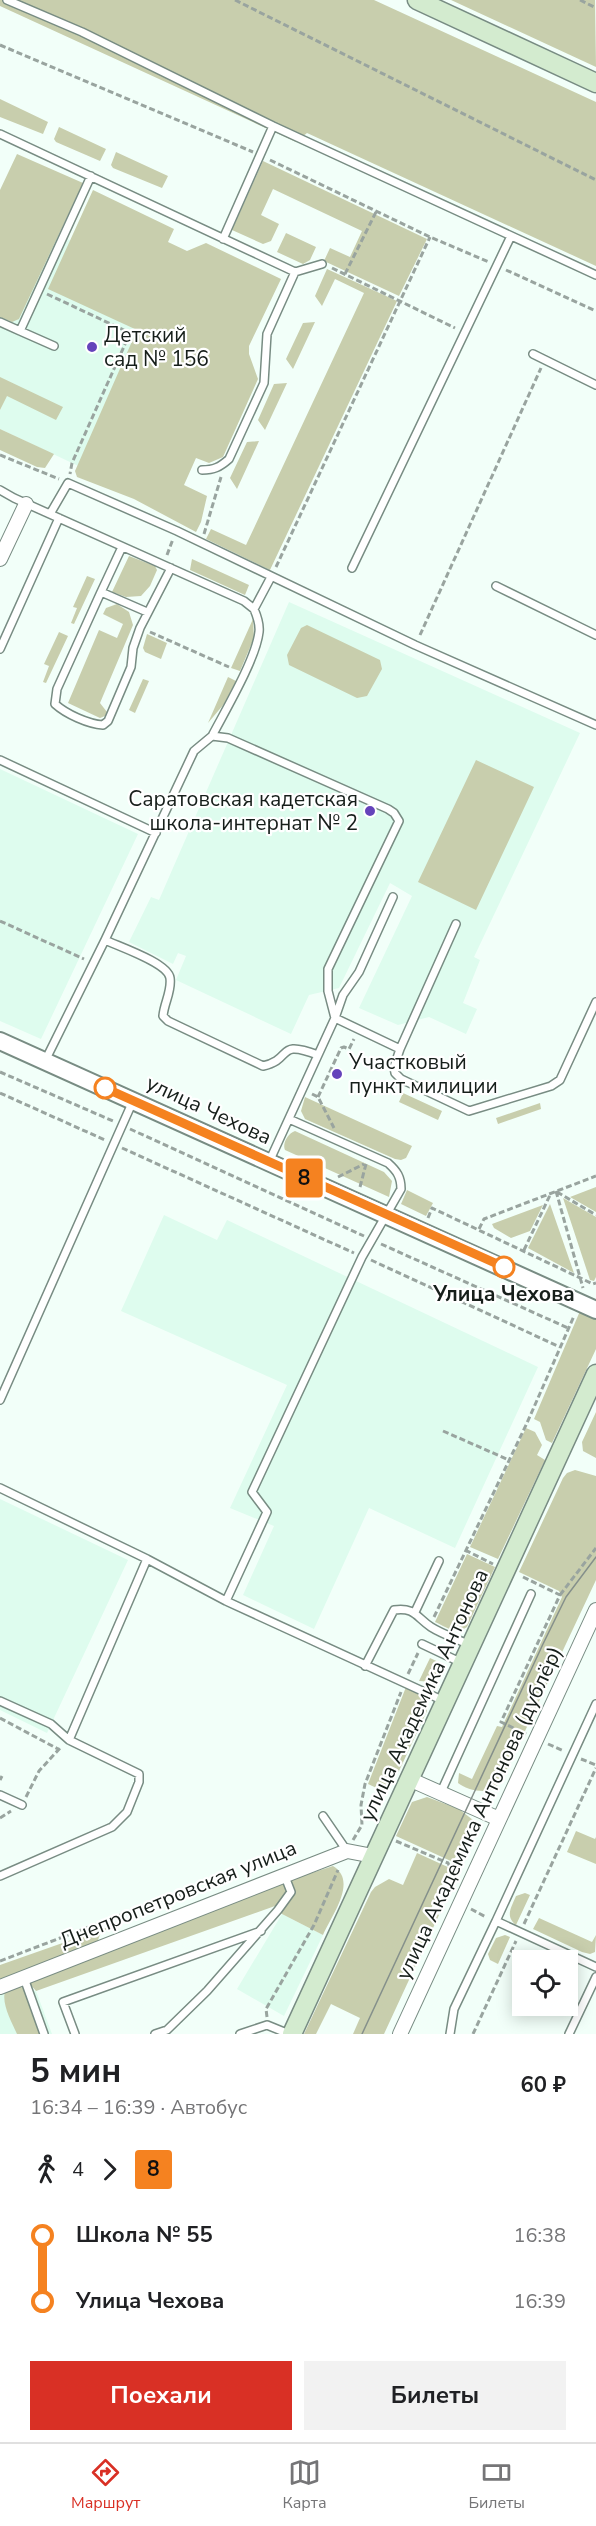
<!DOCTYPE html>
<html lang="ru">
<head>
<meta charset="utf-8">
<style>
	:root { --surface:#fff; --page:#f2f2f2; --text:#202124; --muted:#757577; --line:#e0e0e0; --accent:#d93025 }
	body { margin:0; font-family:"Nunito Sans",sans-serif; background:var(--page); color:var(--text); height:100vh; display:flex; flex-direction:column; font-size:22px; white-space:nowrap }
	* { box-sizing:border-box; margin:0 }
	p { font-size:20px; color:var(--muted) }
	.icon { flex:none; width:33px; height:33px; fill:none; stroke:currentColor; stroke-width:2; stroke-linecap:round; stroke-linejoin:round }
	.map { position:relative; height:2034px; overflow:hidden }
	.details { display:flex; flex-direction:column; background:var(--surface); flex:1 }
	.details>* { flex:none }
	.badge { padding:0 12px; border-radius:4px; font-size:21px; line-height:39px }
	.controls { position:absolute; left:512px; top:1950px; display:grid; gap:12px }
	.controls a { display:grid; place-items:center; width:66px; height:66px; border-radius:0px; background:var(--surface); box-shadow:0 3px 15px #0003; font-size:30px }
	.map>.badge { position:absolute; translate:-50% -50%; box-shadow:0 0 0 3px #fff }
	.legs { display:flex; align-items:center; gap:9px; height:66px; padding:0 30px; font-size:20px }
	.legs p { margin-inline-start:auto }
	.head { display:flex; align-items:center; justify-content:space-between; height:102px; padding:0 30px }
	h1 { font-size:33px; font-weight:700; line-height:45px }
	.cta { display:flex; gap:12px; margin-top:auto; padding:12px 30px }
	.cta a { flex:1; height:69px; border-radius:0px; background:var(--accent); color:#fff; font-size:24px; font-weight:700; line-height:69px; text-align:center }
	.cta a+a { background:var(--page); color:var(--text) }
	ul { padding:0 30px; list-style:none }
	li { display:flex; align-items:center; gap:21px; height:66px; font-size:22px }
	li i { display:grid; place-items:center; width:9px; height:100%; margin:0 8px; background:currentColor }
	li i::after { content:''; width:15px; height:15px; margin:-8px; border:4px solid; border-radius:50%; background:var(--surface) }
	li p { margin-inline-start:auto }
	li:first-child i { background:linear-gradient(#0000 50%,currentColor 0) }
	li:last-child i { background:linear-gradient(currentColor 50%,#0000 0) }
	.tabs { display:flex; justify-content:space-around; align-items:center; height:84px; border-top:2px solid var(--line); background:var(--surface); font-size:16px; color:var(--muted) }
	.tabs a { display:grid; justify-items:center; gap:3px }
	.tabs .active { color:var(--accent) }
	.map>svg:first-child { display:block }
	.built { fill:#defcee }
	.green { fill:#c8cead }
	.lines { fill:none; stroke-linecap:round; stroke-linejoin:round }
	.service-casing { stroke:#788c83; stroke-width:10 }
	.minor-casing { stroke:#788c83; stroke-width:16 }
	.tertiary-casing { stroke:#788c83; stroke-width:20 }
	.secondary-casing { stroke:#788c83; stroke-width:21 }
	.path { stroke:#99a49f; stroke-width:3; stroke-dasharray:6 3; stroke-linecap:butt }
	.service { stroke:#fff; stroke-width:7 }
	.minor { stroke:#fff; stroke-width:14 }
	.tertiary { stroke:#fff; stroke-width:16 }
	.secondary { stroke:#d3ebcf; stroke-width:18 }
	.tram { stroke:#85908b; stroke-width:1.5 }
	.line-1-casing { stroke:#fff; stroke-width:14 }
	.line-1 { stroke:#f58220; stroke-width:9 }
	.poi-dot { fill:#6543bb; stroke:#fff; stroke-width:2 }
	.stop-1-dot { fill:#fff; stroke:#f58220; stroke-width:3 }
	.labels { text-anchor:middle; dominant-baseline:central; stroke-width:4.5; stroke-linejoin:round; paint-order:stroke }
	.poi-label { font-size:21px; fill:#161e1a; stroke:#fff; text-anchor:start }
	.street-label { font-size:21px; fill:#161e1a; stroke:#fff }
	.stop-label { font-size:21px; font-weight:bold; fill:#161e1a; stroke:#fff }
</style>
</head>
<body>
<div class="map">
<svg width="596" height="2034" viewBox="0 0 596 2034">
	<rect width="100%" height="100%" fill="#f2fff9"/>
	<path class="built" d="M 8,212 L 203,301 L 123,487 L 0,429 L 0,410 L 6,396 L 0,393 L 0,230 Z
		M 289,602 L 580,733 L 474,957 L 480,960 L 463,1003 L 477,1009 L 466,1034 L 429,1017 L 398,1025 L 359,1008 L 412,896 L 390,883 L 339,988 L 309,995 L 291,1034 L 176,980 L 186,956 L 178,953 L 173,964 L 129,942 L 151,897 L 159,900 Z
		M 0,769 L 138,834 L 41,1039 L 0,1021 Z
		M 164,1215 L 217,1240 L 227,1220 L 538,1367 L 455,1548 L 369,1508 L 314,1629 L 243,1595 L 274,1526 L 230,1508 L 287,1385 L 121,1311 Z
		M 0,1499 L 128,1560 L 47,1733 L 0,1710 Z
		M 282,1914 L 323,1935 L 284,2016 L 237,1989 Z
		M 12,1988 L 36,1991 L 52,2034 L 0,2034 L 0,1992 Z"/>
	<path class="green" d="M 0,0 L 374,0 L 596,102 L 596,266 L 307,133 L 296,142 L 0,6 Z
		M 451,0 L 595,0 L 596,67 Z
		M 0,99 L 48,122 L 43,134 L 0,117 Z
		M 59,127 L 106,149 L 100,161 L 56,142 L 54,139 Z
		M 116,152 L 168,176 L 162,188 L 113,168 L 111,165 Z
		M 17,154 L 83,183 L 19,319 L 12,322 L 0,317 L 0,190 Z
		M 263,161 L 427,239 L 399,296 L 324,261 L 330,248 L 350,257 L 362,231 L 273,189 L 261,215 L 279,224 L 271,241 L 263,244 L 232,230 Z
		M 93,190 L 174,229 L 168,242 L 187,251 L 206,243 L 281,279 L 249,346 L 249,354 L 258,379 L 223,457 L 209,463 L 196,458 L 184,485 L 207,496 L 201,522 L 196,532 L 134,499 L 77,477 L 75,471 L 137,330 L 48,289 Z
		M 286,233 L 316,247 L 310,260 L 303,264 L 277,252 Z
		M 327,269 L 397,301 L 270,570 L 206,539 L 211,529 L 246,545 L 364,293 L 335,279 L 322,306 L 315,296 Z
		M 315,322 L 293,369 L 286,359 L 303,323 Z
		M 0,377 L 63,407 L 56,420 L 7,396 L 0,410 Z
		M 287,383 L 265,430 L 258,420 L 274,384 Z
		M 0,429 L 54,454 L 45,468 L 37,467 L 0,450 Z
		M 259,441 L 237,489 L 230,478 L 247,442 Z
		M 129,556 L 155,566 L 157,570 L 150,586 L 141,596 L 126,597 L 112,592 Z
		M 192,559 L 249,585 L 245,595 L 190,570 Z
		M 87,576 L 95,579 L 74,624 L 71,623 L 77,608 L 73,607 Z
		M 117,604 L 129,612 L 133,625 L 100,703 L 107,712 L 105,716 L 100,718 L 68,703 L 99,630 L 117,638 L 123,624 L 103,614 L 106,608 Z
		M 253,619 L 254,638 L 240,671 L 231,668 Z
		M 307,625 L 380,660 L 382,669 L 367,696 L 357,698 L 289,665 L 287,655 L 301,628 Z
		M 59,632 L 68,636 L 46,683 L 43,682 L 49,666 L 44,664 Z
		M 147,634 L 167,643 L 161,659 L 145,652 L 143,648 Z
		M 228,677 L 236,681 L 224,704 L 208,723 Z
		M 143,679 L 149,681 L 135,713 L 129,710 Z
		M 476,760 L 534,787 L 476,910 L 418,882 Z
		M 403,1093 L 442,1111 L 438,1120 L 399,1102 Z
		M 305,1097 L 412,1146 L 406,1158 L 401,1160 L 395,1159 L 305,1119 L 301,1111 Z
		M 540,1103 L 541,1109 L 498,1124 L 496,1118 Z
		M 295,1131 L 384,1172 L 392,1181 L 389,1197 L 285,1150 C 282,1144 288,1133 295,1131 Z
		M 596,1187 L 596,1212 L 570,1197 Z
		M 407,1190 L 433,1203 L 426,1216 L 401,1204 Z
		M 563,1198 L 596,1217 L 596,1277 L 594,1281 L 590,1280 Z
		M 550,1204 L 574,1273 L 528,1248 Z
		M 543,1205 L 530,1231 L 511,1238 L 494,1228 L 492,1224 Z
		M 580,1311 L 596,1320 L 596,1349 L 552,1443 L 546,1440 L 540,1422 L 534,1419 Z
		M 596,1412 L 596,1458 L 583,1451 L 582,1442 Z
		M 526,1428 L 535,1432 L 542,1445 L 537,1455 L 545,1460 L 498,1559 L 470,1547 Z
		M 575,1470 L 596,1476 L 596,1580 L 503,1778 C 500,1782 497,1787 492,1789 C 484,1794 465,1789 458,1783 L 459,1773 L 472,1779 L 497,1726 L 502,1727 L 562,1597 L 559,1591 L 519,1572 L 563,1478 L 567,1473 Z
		M 467,1554 L 495,1567 L 467,1627 C 456,1635 446,1627 435,1622 Z
		M 430,1658 L 447,1666 C 441,1679 434,1683 419,1681 Z
		M 406,1687 C 418,1694 427,1696 427,1711 L 399,1771 L 389,1780 L 383,1791 L 368,1784 Z
		M 427,1797 L 459,1809 L 473,1820 L 453,1862 L 396,1836 L 412,1802 Z
		M 576,1831 L 595,1839 L 596,1837 L 596,1864 L 567,1852 Z
		M 417,1853 L 450,1868 L 430,1911 L 439,1915 L 384,2034 L 353,2034 L 360,2018 L 331,2004 L 316,2034 L 304,2034 L 371,1892 L 375,1887 L 389,1879 L 403,1885 Z
		M 333,1866 C 358,1881 332,1915 323,1935 L 282,1914 L 275,1906 L 36,1991 L 30,1984 L 34,1979 L 266,1888 Z
		M 525,1893 L 530,1895 L 516,1925 C 505,1916 511,1908 516,1896 Z
		M 539,1918 L 592,1942 L 596,1935 L 595,1952 L 590,1954 L 582,1952 L 533,1929 Z
		M 125,1921 L 101,1932 L 97,1943 L 0,1979 L 0,1965 Z
		M 505,1935 L 510,1937 L 498,1964 L 490,1960 L 488,1954 L 496,1938 Z
		M 18,1984 L 26,1991 L 40,2034 L 17,2034 C 11,2020 0,2002 6,1988 Z"/>
	<g class="lines">
		<defs>
			<path id="service" d="M 7,0 L 82,32 L 273,126 L 596,275
				M 0,134 L 295,272 L 267,334 L 264,383 L 229,459 C 220,467 214,470 202,470
				M 223,239 L 273,126
				M 295,272 L 322,264
				M 0,322 L 20,331
				M 54,346 L 20,331 L 91,176
				M 533,354 L 596,385
				M 0,490 L 14,498 L 244,601 L 254,609
				M 50,514 L 68,483 L 177,531 L 415,645 L 596,725
				M 352,568 L 511,236
				M 496,586 L 596,635
				M 101,592 L 122,547
				M 147,612 L 101,592 L 57,689 L 55,704 C 66,714 88,724 103,725 L 108,721 L 131,667 L 133,648 L 140,628 L 171,568
				M 0,649 L 59,518
				M 212,736 C 225,711 256,659 259,632 C 260,624 257,616 254,609 L 271,577
				M 0,760 L 156,833
				M 105,940 C 120,947 168,963 170,978 C 172,991 164,1003 163,1016 L 168,1021 L 263,1066 C 294,1059 275,1039 318,1055
				M 400,1049 L 456,924
				M 45,1061 L 105,940 L 194,751 L 212,736 L 228,738 L 388,809 L 394,813 L 399,821 L 328,969 L 328,991 L 335,1018 L 343,995 L 359,972 L 393,897
				M 269,1162 L 335,1018 L 400,1049 L 394,1067 L 395,1073 L 401,1079 L 469,1111 L 551,1086 L 560,1080 L 596,1002
				M 0,1400 L 133,1101
				M 0,1488 L 147,1559 L 226,1601 L 444,1701
				M 226,1601 L 267,1512 L 252,1492 L 362,1257 L 401,1189 C 401,1177 397,1171 388,1163 L 289,1119
				M 415,1612 L 439,1561
				M 422,1644 L 462,1663
				M 365,1666 L 394,1610 C 415,1607 416,1617 431,1627 C 442,1634 457,1639 470,1645
				M 0,1701 L 51,1724 L 69,1740
				M 596,1704 L 496,1921 L 596,1967
				M 441,1792 L 531,1594
				M 0,1795 L 22,1805
				M 323,1816 L 347,1851
				M 0,1876 L 112,1827 L 127,1812 L 139,1782 L 139,1774 L 69,1740 L 147,1559
				M 24,1978 L 44,2034
				M 75,2034 L 63,2002 L 261,1931
				M 155,2034 L 167,2030 L 207,1991 L 278,1910 L 291,1892 L 284,1874
				M 240,2034 L 267,2025 L 289,2034
				M 450,2034 L 454,2009 L 496,1921
				M 569,2034 L 596,1977"/>
			<path id="minor" d="M 0,559 L 26,504
				M 409,1779 L 499,1819
				M 0,1987 L 347,1851 L 373,1856
				M 400,2034 L 596,1610"/>
			<path id="tertiary" d="M 0,1041 L 596,1310"/>
			<path id="secondary" d="M 417,0 L 596,83
				M 292,2034 L 596,1374"/>
		</defs>
		<use href="#service" class="service-casing"/>
		<use href="#minor" class="minor-casing"/>
		<use href="#tertiary" class="tertiary-casing"/>
		<use href="#secondary" class="secondary-casing"/>
		<path class="path" d="M 235,0 L 596,180
			M 580,0 L 596,8
			M 0,45 L 253,152
			M 270,160 L 430,237 L 489,262
			M 332,268 L 455,328
			M 506,270 L 596,311
			M 345,274 L 376,212
			M 47,294 L 130,333 L 72,463 L 70,474
			M 0,455 L 59,479
			M 204,534 L 221,477
			M 167,555 L 173,539
			M 276,567 L 430,237
			M 150,632 L 229,667
			M 420,635 L 541,368
			M 0,921 L 84,959
			M 0,1072 L 113,1121
			M 0,1093 L 105,1140
			M 312,1094 L 318,1097 L 334,1128
			M 318,1097 L 341,1048 L 344,1047 L 349,1049 L 354,1039
			M 130,1129 L 364,1236
			M 122,1148 L 354,1253
			M 338,1177 L 364,1164
			M 360,1187 L 366,1164
			M 556,1191 L 583,1288
			M 557,1192 L 596,1215
			M 428,1218 L 432,1208 L 593,1284 L 596,1283
			M 479,1229 L 484,1219 L 596,1176
			M 381,1244 L 568,1328
			M 524,1250 L 551,1193
			M 371,1260 L 560,1347
			M 443,1431 L 509,1460
			M 465,1550 L 493,1564
			M 523,1577 L 560,1595 L 501,1722 L 526,1734
			M 560,1595 L 596,1548
			M 434,1617 L 527,1423 L 574,1316
			M 408,1674 L 418,1653
			M 0,1718 L 58,1749
			M 548,1744 L 564,1751
			M 581,1759 L 596,1765
			M 0,1780 L 2,1776
			M 26,1797 L 39,1771 L 61,1747
			M 0,1818 L 11,1811
			M 353,1840 L 362,1825 L 361,1805 L 365,1784 L 401,1692
			M 396,1841 L 448,1863 L 455,1879
			M 471,1909 L 486,1917
			M 524,1924 L 596,1768
			M 0,1961 L 178,1893 L 181,1901
			M 267,2017 L 266,2009 L 314,1925 L 338,1870
			M 473,2034 L 516,1941"/>
		<use href="#service" class="service"/>
		<use href="#minor" class="minor"/>
		<use href="#tertiary" class="tertiary"/>
		<use href="#secondary" class="secondary"/>
		<path class="tram" d="M 362,2034 L 543,1644 L 566,1597 L 596,1557"/>
	</g>
	<g class="lines">
		<defs>
			<path id="line-1" d="M 105,1088 L 504,1267"/>
		</defs>
		<use href="#line-1" class="line-1-casing"/>
		<use href="#line-1" class="line-1"/>
	</g>
	<g class="poi-dot">
		<circle cx="92" cy="347" r="6"/>
		<circle cx="370" cy="811" r="6"/>
		<circle cx="337" cy="1074" r="6"/>
	</g>
	<g class="stop-1-dot">
		<circle cx="105" cy="1088" r="10"/>
		<circle cx="504" cy="1267" r="10"/>
	</g>
	<g class="labels">
		<g class="poi-label">
			<text x="104" y="335">Детский<tspan x="104" dy="24">сад № 156</tspan></text>
			<text x="358" y="799" text-anchor="end">Саратовская кадетская<tspan x="358" dy="24">школа-интернат № 2</tspan></text>
			<text x="349" y="1062">Участковый<tspan x="349" dy="24">пункт милиции</tspan></text>
		</g>
		<g class="street-label">
			<text transform="translate(209 1110) rotate(25)">улица Чехова</text>
			<text transform="translate(424 1695) rotate(-65)">улица Академика Антонова</text>
			<text transform="translate(479 1813) rotate(-65)">улица Академика Антонова (дублёр)</text>
			<text transform="translate(178 1894) rotate(-22)">Днепропетровская улица</text>
		</g>
		<g class="stop-label">
			<text x="504" y="1294">Улица Чехова</text>
		</g>
	</g>
</svg>
<div class="controls">
<a><svg class="icon" aria-label="locate" viewBox="0 0 24 24"><circle cx="12" cy="12" r="6"/><path d="M12 2v4M12 18v4M2 12h4M18 12h4"/></svg></a>
</div>
<b class="badge" style="left:304px;top:1178px;background:#f58220;color:#111">8</b>
</div>
<section class="details">
<div class="head"><div><h1>5 мин</h1><p>16:34 – 16:39 · Автобус</p></div><b>60 ₽</b></div>
<div class="legs"><svg class="icon" aria-label="walk" viewBox="0 0 24 24"><circle cx="13" cy="4" r="2"/><path d="M13 8l-2 6 4 7M11 14l-3 7M7 12l3-4h3l4 4"/></svg>4<svg class="icon" aria-label="forward" viewBox="0 0 24 24"><path d="M9 5l7 7-7 7"/></svg><b class="badge" style="background:#f58220;color:#111">8</b></div>
<ul>
<li><i style="color:#f58220"></i><b>Школа № 55</b><p>16:38</p></li>
<li><i style="color:#f58220"></i><b>Улица Чехова</b><p>16:39</p></li>
</ul>
<div class="cta"><a>Поехали</a><a>Билеты</a></div>
</section>
<nav class="tabs">
<a class="active"><svg class="icon" aria-label="directions" viewBox="0 0 24 24"><path d="M12 3l9 9-9 9-9-9zM9 14v-3h6M13 9l2 2-2 2"/></svg>Маршрут</a>
<a><svg class="icon" aria-label="map" viewBox="0 0 24 24"><path d="M3 6l6-2 6 2 6-2v14l-6 2-6-2-6 2zM9 4v14M15 6v14"/></svg>Карта</a>
<a><svg class="icon" aria-label="tickets" viewBox="0 0 24 24"><path d="M3 7h18v10H3zM15 7v10"/></svg>Билеты</a>
</nav>
</body>
</html>
